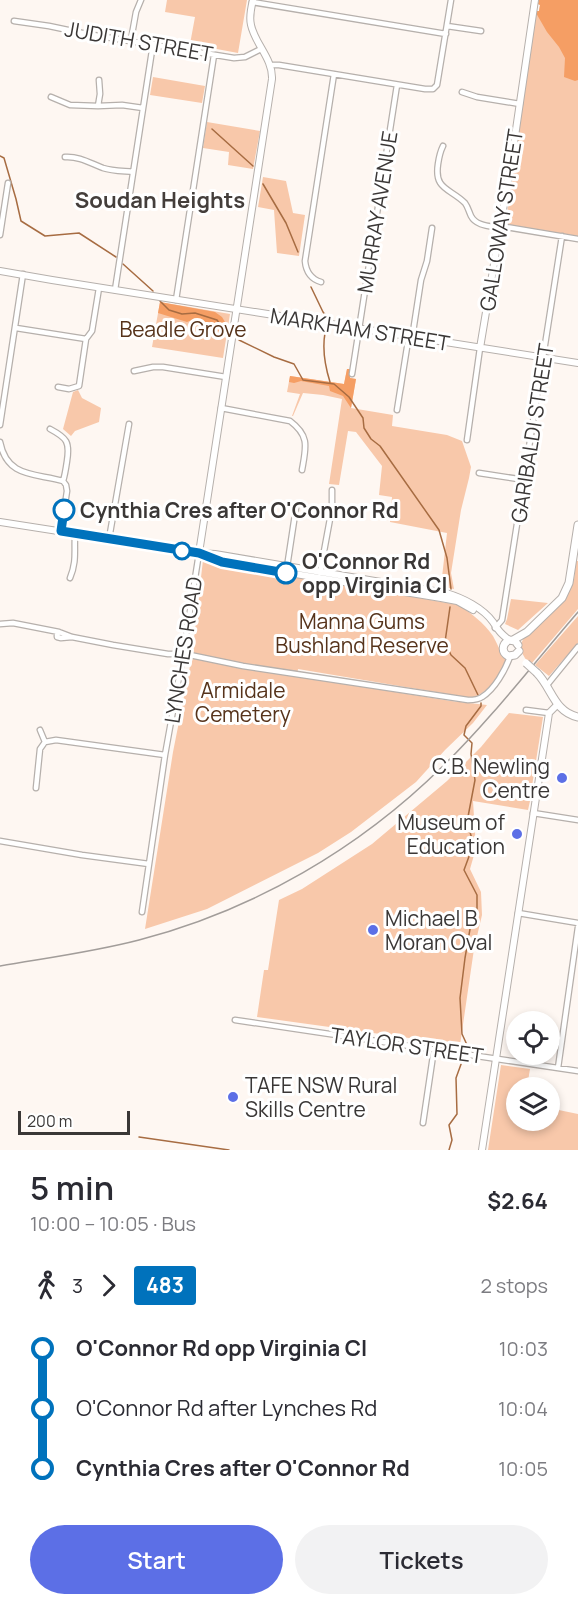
<!DOCTYPE html>
<html lang="en">
<head>
<meta charset="utf-8">
<style>
	:root { --surface:#fff; --page:#f2f2f3; --text:#2b2b33; --muted:#7c7c81; --accent:#5c6fe6 }
	body { margin:0; font-family:Manrope,sans-serif; background:var(--page); color:var(--text); height:100vh; display:flex; flex-direction:column; font-size:22px; white-space:nowrap }
	* { box-sizing:border-box; margin:0 }
	p { font-size:20px; color:var(--muted) }
	.icon { flex:none; width:33px; height:33px; fill:none; stroke:currentColor; stroke-width:2; stroke-linecap:round; stroke-linejoin:round }
	.map { position:relative; height:1150px; overflow:hidden }
	.panel { display:flex; flex-direction:column; background:var(--surface); flex:1 }
	.panel>* { flex:none }
	.badge { padding:0 12px; border-radius:4px; font-size:21px; line-height:39px }
	.fabs { position:absolute; left:506px; top:1011px; display:grid; gap:12px }
	.fabs a { display:grid; place-items:center; width:54px; height:54px; border-radius:50%; background:var(--surface); box-shadow:0 3px 9px #0003; font-size:30px }
	.scale { position:absolute; left:18px; bottom:15px; width:112px; box-sizing:border-box; padding-left:6px; border:3px solid #3a3736; border-top:0; font-size:16px; line-height:21px; white-space:nowrap; color:#3a3736; -webkit-text-stroke:4px #fff; paint-order:stroke }
	.map>.badge { position:absolute; translate:-50% -50%; box-shadow:0 0 0 3px #fff }
	.legs { display:flex; align-items:center; gap:9px; height:66px; padding:0 30px; font-size:20px }
	.legs p { margin-inline-start:auto }
	.summary { display:flex; align-items:center; justify-content:space-between; height:102px; padding:0 30px }
	h1 { font-size:33px; font-weight:600; line-height:45px }
	.action { display:flex; gap:12px; margin-top:auto; padding:12px 30px }
	.action a { flex:1; height:69px; border-radius:36px; background:var(--accent); color:#fff; font-size:24px; font-weight:600; line-height:69px; text-align:center }
	.action a+a { background:var(--page); color:var(--text) }
	ul { padding:0 30px; list-style:none }
	li { display:flex; align-items:center; gap:21px; height:60px; font-size:22px }
	li i { display:grid; place-items:center; width:9px; height:100%; margin:0 8px; background:currentColor }
	li i::after { content:''; width:15px; height:15px; margin:-8px; border:4px solid; border-radius:50%; background:var(--surface) }
	li p { margin-inline-start:auto }
	li:first-child i { background:linear-gradient(#0000 50%,currentColor 0) }
	li:last-child i { background:linear-gradient(currentColor 50%,#0000 0) }
	.map>svg:first-child { display:block }
	.green { fill:#f8c8aa }
	.forest { fill:#f59e64 }
	.lines { fill:none; stroke-linecap:round; stroke-linejoin:round }
	.stream { stroke:#a76c42; stroke-width:1.5 }
	.street-casing { stroke:#b6b0ac; stroke-width:7 }
	.secondary-casing { stroke:#b6b0ac; stroke-width:8 }
	.primary-casing { stroke:#b6b0ac; stroke-width:9 }
	.street { stroke:#fff; stroke-width:4.5 }
	.secondary { stroke:#fff; stroke-width:6 }
	.primary { stroke:#fff; stroke-width:7 }
	.rail { stroke:#a29d9a; stroke-width:1.5 }
	.primary-bridge-casing { stroke:#b6b0ac; stroke-width:9; stroke-linecap:butt }
	.primary-bridge { stroke:#fff; stroke-width:7 }
	.line-1-casing { stroke:#fff; stroke-width:14 }
	.line-1 { stroke:#0072bc; stroke-width:9 }
	.stop-1-dot { fill:#fff; stroke:#0072bc; stroke-width:3 }
	.poi-dot { fill:#5c6fe6; stroke:#fff; stroke-width:2 }
	.labels { text-anchor:middle; dominant-baseline:central; stroke-width:6; stroke-linejoin:round; paint-order:stroke }
	.street-label { font-size:21px; fill:#3a3736; stroke:#fff }
	.park-label { font-size:21px; fill:#56331b; stroke:#fff }
	.stop-label { font-size:21px; font-weight:bold; fill:#3a3736; stroke:#fff; text-anchor:start }
	.poi-label { font-size:21px; fill:#3a3736; stroke:#fff; text-anchor:end }
	.neighbourhood-label { font-size:22px; font-weight:bold; fill:#443e3b; stroke:#fff }
</style>
</head>
<body>
<div class="map">
<svg width="578" height="1150" viewBox="0 0 578 1150">
	<rect width="100%" height="100%" fill="#fef7f2"/>
	<path class="green" d="M 167,0 L 247,0 L 238,53 L 190,44 L 195,17 L 165,12 Z
		M 539,0 L 578,0 L 578,236 L 511,226 L 507,223 L 506,220 L 536,13 L 537,11 L 539,11 L 540,5 L 538,4 Z
		M 153,77 L 205,86 L 202,103 L 150,95 Z
		M 207,122 L 260,131 L 253,169 L 228,165 L 229,152 L 203,148 Z
		M 263,177 L 286,181 L 293,213 L 305,215 L 299,256 L 277,253 L 274,210 L 258,207 Z
		M 160,302 L 230,314 L 223,358 L 152,347 Z
		M 347,369 L 352,369 L 350,378 L 356,379 L 351,408 L 393,415 L 392,426 L 447,435 L 462,441 L 471,467 L 469,478 L 461,510 L 451,573 L 454,589 L 441,586 L 447,533 L 390,522 L 392,497 L 379,495 L 382,466 L 356,432 L 348,431 L 339,485 L 329,484 L 342,399 L 323,395 L 303,393 L 293,416 L 292,416 L 300,394 L 287,392 L 290,376 L 344,384 Z
		M 78,390 L 82,398 L 101,408 L 99,422 L 75,431 L 71,436 L 63,429 L 73,392 Z
		M 203,560 L 459,605 C 471,613 484,623 493,636 C 497,643 500,651 504,658 L 507,661 C 498,676 489,693 471,698 L 298,669 L 297,676 L 451,701 L 487,705 L 473,723 L 445,750 L 416,782 L 351,832 L 318,853 L 207,909 L 145,929 L 173,752 L 192,656 Z
		M 576,561 L 578,561 L 578,609 L 532,663 L 529,661 L 528,662 C 519,652 518,640 530,633 L 565,600 L 574,579 Z
		M 511,599 L 548,603 L 518,630 L 505,624 L 507,619 Z
		M 578,616 L 578,643 L 549,676 L 535,665 Z
		M 509,713 L 543,717 L 532,786 L 505,783 L 503,797 L 530,801 L 528,810 L 473,801 L 476,848 L 470,869 L 481,892 L 482,915 L 474,949 L 460,1045 L 257,1017 L 264,970 L 268,970 L 279,900 L 302,889 L 372,844 L 447,781 L 481,747 Z
		M 501,1065 L 530,1069 L 527,1087 L 516,1088 L 516,1120 L 549,1120 L 549,1108 L 578,1114 L 578,1150 L 488,1150 Z"/>
	<path class="forest" d="M 539,0 L 578,0 L 578,80 L 575,81 L 564,77 L 565,58 L 559,47 L 547,32 L 536,13 L 537,11 L 539,11 L 540,5 L 538,4 Z
		M 160,302 L 215,312 L 222,317 L 228,327 L 227,337 C 217,326 206,328 193,325 L 192,320 L 187,322 L 158,313 Z
		M 347,369 L 352,369 L 350,378 L 356,379 L 351,408 L 343,396 L 330,391 L 329,386 L 301,381 L 294,383 L 289,382 L 290,376 L 344,384 Z"/>
	<g class="lines">
		<path class="stream" d="M 212,129 L 253,166
			M 0,156 L 4,158 L 16,199 L 21,221 L 45,236 L 79,233 L 116,257
			M 263,184 L 286,223 L 298,252
			M 123,264 L 153,291
			M 311,287 L 323,312 L 327,317
			M 160,301 L 169,310 L 182,314 L 195,313 L 217,320 L 227,334
			M 325,333 C 322,350 325,366 330,382
			M 239,340 L 274,357 L 294,364 L 303,380 L 334,384 L 349,397 L 363,418 L 364,428 L 371,439 L 380,446 L 439,530 L 447,558 L 451,589
			M 450,607 L 445,642 L 451,655 L 465,668 L 478,695
			M 466,1052 L 468,1047 L 462,1034 L 460,998 L 465,958 L 470,929 L 477,915 L 477,895 L 464,870 L 471,851 L 472,839 L 467,822 L 475,780 L 471,754 L 472,743 L 464,735 L 466,726 L 481,706 L 481,703
			M 139,1137 L 229,1150
			M 449,1150 L 452,1140 L 449,1125 L 457,1114 L 456,1078 L 464,1056"/>
		<defs>
			<path id="street" d="M 252,2 L 446,34
				M 14,21 L 49,26 L 87,34 L 234,58 L 245,57 L 261,49
				M 447,26 L 481,31
				M 131,40 L 136,12 L 141,0
				M 270,65 L 279,65 L 425,89 L 433,89 L 437,85 L 451,0
				M 462,92 L 477,97 L 520,104
				M 51,97 L 70,105 L 98,106 L 122,105 L 143,108
				M 98,106 L 100,94 L 99,80
				M 443,146 C 440,152 439,157 438,164 C 434,190 450,188 465,203 C 468,207 469,212 471,216 C 476,226 490,226 500,228
				M 65,157 C 79,156 90,163 103,168 C 112,171 123,171 133,172
				M 500,226 L 578,239
				M 0,235 L 8,183
				M 321,282 C 311,279 306,272 305,261 L 334,74
				M 115,290 L 153,44
				M 176,300 L 214,55
				M 16,328 L 86,339
				M 134,371 L 153,367 L 163,367 L 226,377
				M 352,374 L 397,85
				M 58,387 L 69,389 L 79,386 L 86,339 L 92,331 L 99,288
				M 221,408 L 290,421 C 310,436 306,447 302,470
				M 397,410 L 408,341 L 413,332 L 421,280 L 427,261 L 432,228
				M 0,425 L 23,274
				M 50,429 C 67,438 70,442 67,461 C 66,468 65,475 63,481 L 66,485 L 67,491 L 61,531
				M 467,440 L 480,348
				M 0,442 C 7,478 35,473 63,481
				M 479,473 L 525,480
				M 109,539 L 129,424
				M 287,567 L 296,508
				M 320,573 L 332,508 L 332,490
				M 70,578 C 77,561 74,551 75,534
				M 0,624 L 13,623 L 59,632
				M 495,628 L 502,620 L 562,236
				M 72,637 L 61,638 L 57,637 L 57,635 L 59,632 L 72,637 L 113,645 L 168,654 L 185,654 L 243,666 L 468,700 C 473,700 478,700 482,697 C 495,689 505,670 510,657
				M 547,685 L 578,647
				M 526,710 L 549,713
				M 40,730 L 45,742
				M 36,788 L 40,749 L 45,742 L 56,740 L 165,755
				M 533,813 L 578,820
				M 0,841 L 82,855 L 149,864
				M 142,912 L 165,755 L 183,655 L 199,553
				M 518,913 L 578,923
				M 235,1020 L 578,1071
				M 558,1068 L 578,927
				M 423,1123 L 434,1049"/>
			<path id="secondary" d="M 0,271 L 52,280 L 578,363
				M 480,348 L 513,150 L 535,0
				M 0,522 L 199,553 L 215,554 L 446,593 C 463,598 483,608 493,622 C 499,631 500,633 509,640
				M 199,553 L 272,79 C 273,59 255,44 251,25 C 249,17 251,8 253,0
				M 208,556 L 222,562 L 441,598 L 457,601 L 473,610
				M 482,1150 L 549,713 L 557,705"/>
			<path id="primary" d="M 513,640 L 527,632 L 562,598 L 569,583 L 578,525
				M 518,645 L 515,641 L 509,640 C 502,644 501,652 508,656 L 515,655 L 519,651
				M 537,673 C 552,688 554,712 578,717"/>
		</defs>
		<use href="#street" class="street-casing"/>
		<use href="#secondary" class="secondary-casing"/>
		<use href="#primary" class="primary-casing"/>
		<use href="#street" class="street"/>
		<use href="#secondary" class="secondary"/>
		<use href="#primary" class="primary"/>
		<path class="rail" d="M 0,966 C 46,958 93,952 139,940 C 254,910 359,849 443,766 C 491,719 534,663 578,612"/>
		<defs>
			<path id="primary-bridge" d="M 526,663 L 537,673"/>
		</defs>
		<use href="#primary-bridge" class="primary-bridge-casing"/>
		<use href="#primary-bridge" class="primary-bridge"/>
	</g>
	<g class="lines">
		<defs>
			<path id="line-1" d="M 64,510 L 61,531 L 199,553 L 222,562 L 286,573"/>
		</defs>
		<use href="#line-1" class="line-1-casing"/>
		<use href="#line-1" class="line-1"/>
	</g>
	<g class="stop-1-dot">
		<circle cx="64" cy="510" r="10"/>
		<circle cx="182" cy="551" r="8"/>
		<circle cx="286" cy="573" r="10"/>
	</g>
	<g class="poi-dot">
		<circle cx="562" cy="778" r="6"/>
		<circle cx="517" cy="834" r="6"/>
		<circle cx="373" cy="930" r="6"/>
		<circle cx="233" cy="1097" r="6"/>
	</g>
	<g class="labels">
		<g class="street-label">
			<text transform="translate(139 41) rotate(10)">JUDITH STREET</text>
			<text transform="translate(377 212) rotate(-81)">MURRAY AVENUE</text>
			<text transform="translate(501 220) rotate(-81)">GALLOWAY STREET</text>
			<text transform="translate(360 329) rotate(9)">MARKHAM STREET</text>
			<text transform="translate(532 433) rotate(-81)">GARIBALDI STREET</text>
			<text transform="translate(183 650) rotate(-81)">LYNCHES ROAD</text>
			<text transform="translate(407 1045) rotate(8)">TAYLOR STREET</text>
		</g>
		<g class="park-label">
			<text x="183" y="329">Beadle Grove</text>
			<text x="362" y="621">Manna Gums<tspan x="362" dy="24">Bushland Reserve</tspan></text>
			<text x="243" y="690">Armidale<tspan x="243" dy="24">Cemetery</tspan></text>
		</g>
		<g class="stop-label">
			<text x="80" y="510">Cynthia Cres after O'Connor Rd</text>
			<text x="302" y="561">O'Connor Rd<tspan x="302" dy="24">opp Virginia Cl</tspan></text>
		</g>
		<g class="poi-label">
			<text x="550" y="766">C.B. Newling<tspan x="550" dy="24">Centre</tspan></text>
			<text x="505" y="822">Museum of<tspan x="505" dy="24">Education</tspan></text>
			<text x="385" y="918" text-anchor="start">Michael B<tspan x="385" dy="24">Moran Oval</tspan></text>
			<text x="245" y="1085" text-anchor="start">TAFE NSW Rural<tspan x="245" dy="24">Skills Centre</tspan></text>
		</g>
		<g class="neighbourhood-label">
			<text x="160" y="200">Soudan Heights</text>
		</g>
	</g>
</svg>
<div class="fabs">
<a><svg class="icon" aria-label="locate" viewBox="0 0 24 24"><circle cx="12" cy="12" r="6"/><path d="M12 2v4M12 18v4M2 12h4M18 12h4"/></svg></a>
<a><svg class="icon" aria-label="layers" viewBox="0 0 24 24"><path d="M12 4l9 5-9 5-9-5zM3 14l9 5 9-5"/></svg></a>
</div>
<div class="scale">200 m</div>
</div>
<section class="panel">
<div class="summary"><div><h1>5 min</h1><p>10:00 – 10:05 · Bus</p></div><b>$2.64</b></div>
<div class="legs"><svg class="icon" aria-label="walk" viewBox="0 0 24 24"><circle cx="13" cy="4" r="2"/><path d="M13 8l-2 6 4 7M11 14l-3 7M7 12l3-4h3l4 4"/></svg>3<svg class="icon" aria-label="forward" viewBox="0 0 24 24"><path d="M9 5l7 7-7 7"/></svg><b class="badge" style="background:#0072bc;color:#fff">483</b><p>2 stops</p></div>
<ul>
<li><i style="color:#0072bc"></i><b>O'Connor Rd opp Virginia Cl</b><p>10:03</p></li>
<li><i style="color:#0072bc"></i><span>O'Connor Rd after Lynches Rd</span><p>10:04</p></li>
<li><i style="color:#0072bc"></i><b>Cynthia Cres after O'Connor Rd</b><p>10:05</p></li>
</ul>
<div class="action"><a>Start</a><a>Tickets</a></div>
</section>
</body>
</html>
